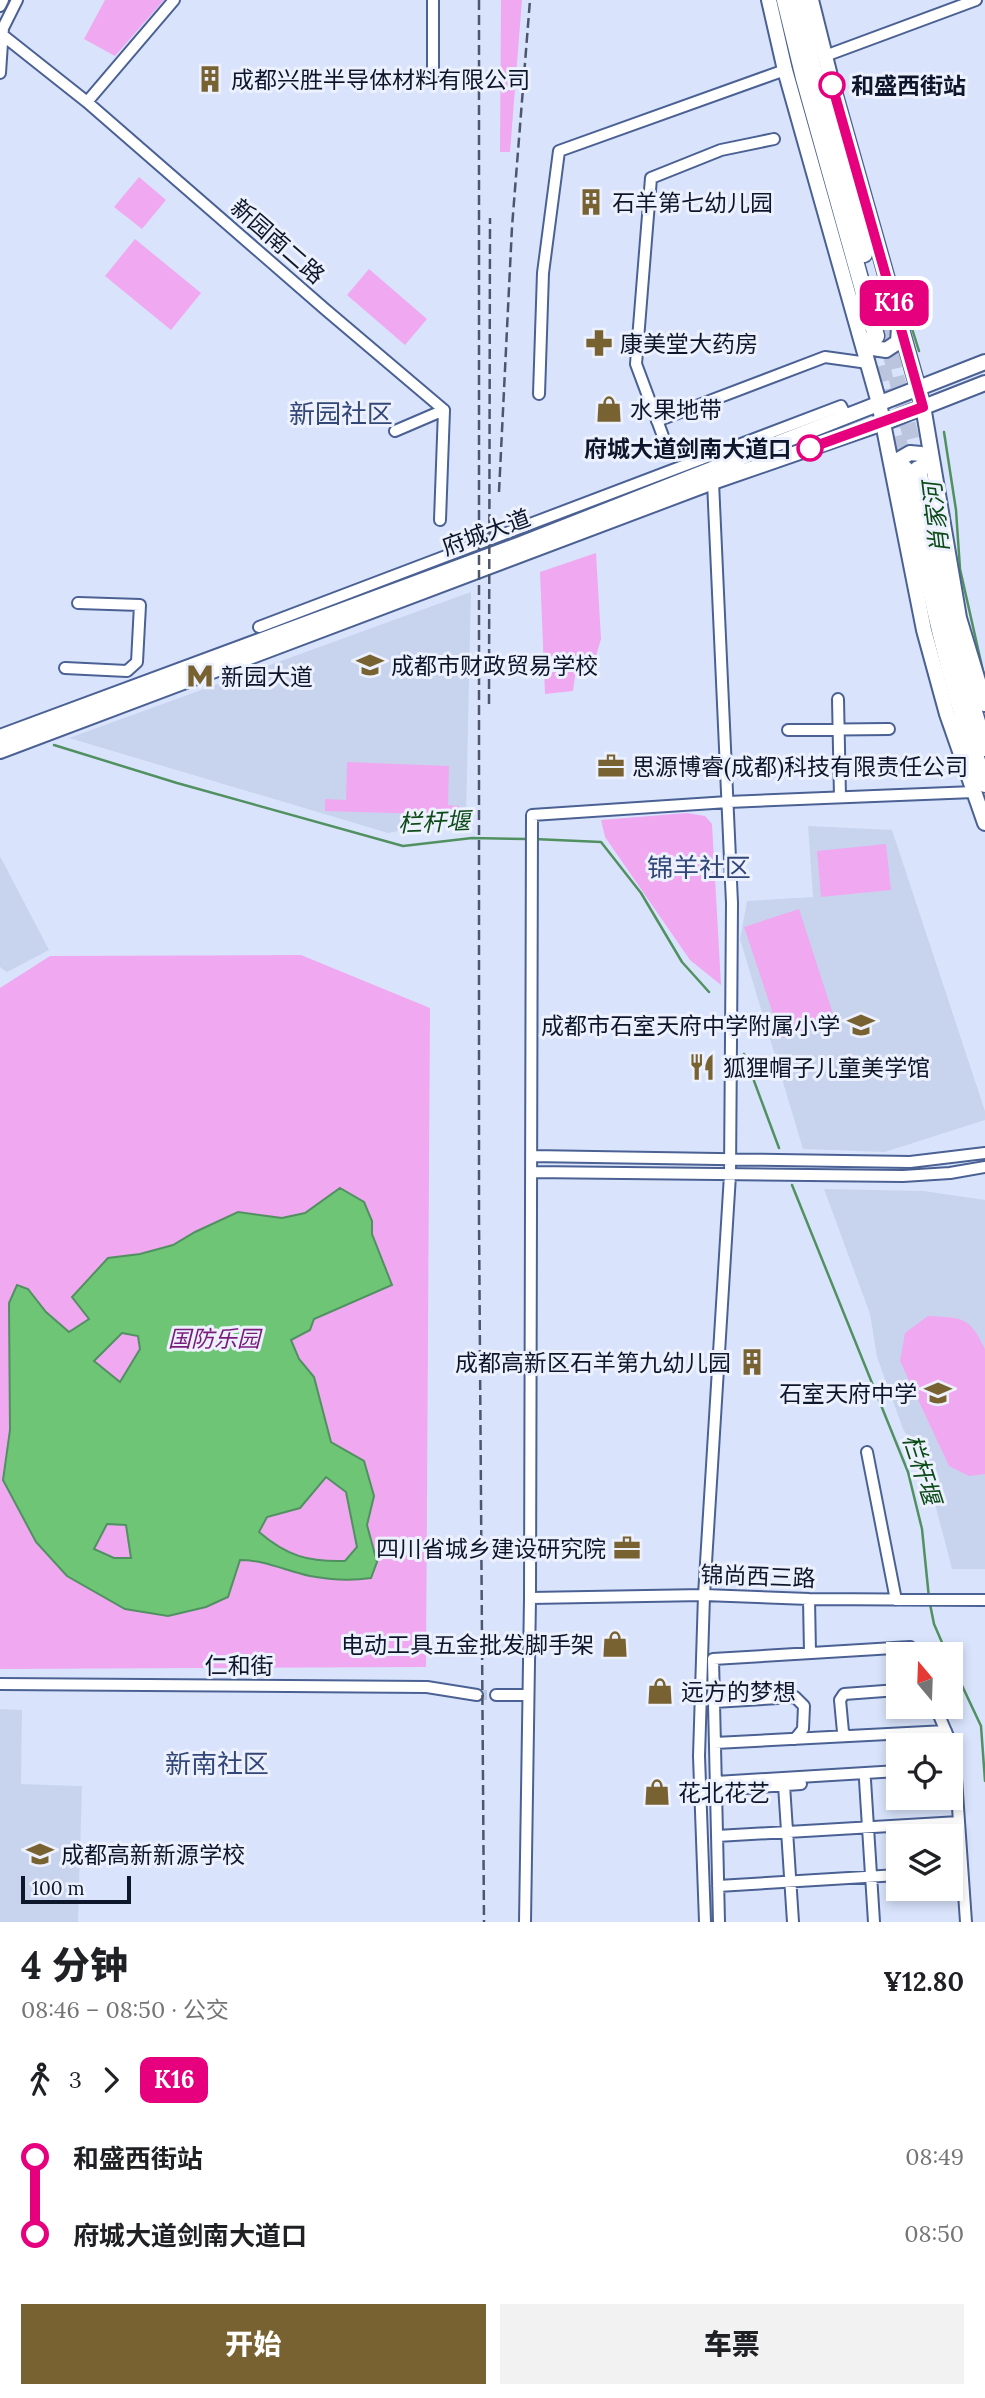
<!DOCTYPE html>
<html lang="zh">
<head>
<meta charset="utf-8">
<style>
	:root { --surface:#fff; --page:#f2f2f2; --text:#202124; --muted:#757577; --accent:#786232 }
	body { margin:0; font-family:Lora,"Noto Sans SC",serif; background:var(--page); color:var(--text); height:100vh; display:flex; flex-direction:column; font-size:26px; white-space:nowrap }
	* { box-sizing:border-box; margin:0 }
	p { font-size:23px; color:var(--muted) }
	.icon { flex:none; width:38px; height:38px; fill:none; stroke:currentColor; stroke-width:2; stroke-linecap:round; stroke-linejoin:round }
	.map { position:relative; height:1922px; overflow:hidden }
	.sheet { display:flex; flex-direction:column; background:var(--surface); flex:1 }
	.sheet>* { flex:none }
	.badge { padding:0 14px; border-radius:10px; font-size:24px; line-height:46px }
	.needle { width:46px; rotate:341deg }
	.controls { position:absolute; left:886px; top:1642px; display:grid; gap:14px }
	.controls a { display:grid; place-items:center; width:77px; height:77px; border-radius:0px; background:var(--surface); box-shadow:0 4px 10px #0003; font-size:35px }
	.scale { position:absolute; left:21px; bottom:18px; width:110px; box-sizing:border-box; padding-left:7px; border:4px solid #0e162b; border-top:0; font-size:19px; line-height:24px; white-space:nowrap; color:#0e162b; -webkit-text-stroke:5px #ecf1fd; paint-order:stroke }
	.map>.badge { position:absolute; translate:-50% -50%; box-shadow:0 0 0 4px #fff }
	.legs { display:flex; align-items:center; gap:10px; height:77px; padding:0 21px; font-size:23px }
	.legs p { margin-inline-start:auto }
	.head { display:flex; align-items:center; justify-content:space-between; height:119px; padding:0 21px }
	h1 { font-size:38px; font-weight:800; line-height:52px }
	.action { display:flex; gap:14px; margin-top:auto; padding:14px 21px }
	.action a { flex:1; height:80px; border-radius:0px; background:var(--accent); color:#fff; font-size:28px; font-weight:800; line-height:80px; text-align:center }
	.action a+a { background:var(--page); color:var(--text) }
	ul { padding:0 21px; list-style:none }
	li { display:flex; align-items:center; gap:24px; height:77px; font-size:26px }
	li i { display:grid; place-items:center; width:10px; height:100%; margin:0 9px; background:currentColor }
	li i::after { content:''; width:18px; height:18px; margin:-9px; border:5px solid; border-radius:50%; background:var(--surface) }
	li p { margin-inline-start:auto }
	li:first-child i { background:linear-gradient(#0000 50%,currentColor 0) }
	li:last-child i { background:linear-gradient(currentColor 50%,#0000 0) }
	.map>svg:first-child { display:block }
	.built { fill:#c8d4ee }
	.green { fill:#f0a8f1 }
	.water { fill:#6ec576; stroke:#519060; stroke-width:2; fill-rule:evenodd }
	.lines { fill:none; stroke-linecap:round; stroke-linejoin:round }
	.stream { stroke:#519060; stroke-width:2.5 }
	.minor-tunnel { stroke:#bbc5dd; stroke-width:10; stroke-dasharray:10 5; stroke-linecap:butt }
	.highway-tunnel { stroke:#bbc5dd; stroke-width:16; stroke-dasharray:16 8; stroke-linecap:butt }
	.minor-casing { stroke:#4b6194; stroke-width:14 }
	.major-casing { stroke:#4b6194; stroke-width:18 }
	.highway-casing { stroke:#4b6194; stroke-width:19 }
	.minor { stroke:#fff; stroke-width:10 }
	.major { stroke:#fff; stroke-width:14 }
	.highway { stroke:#fff; stroke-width:16 }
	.rail { stroke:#4d566c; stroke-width:2.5; stroke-dasharray:10 5; stroke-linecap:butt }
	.line-1-casing { stroke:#fff; stroke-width:16 }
	.line-1 { stroke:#e6007e; stroke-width:10 }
	.stop-1-dot { fill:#fff; stroke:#e6007e; stroke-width:3.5 }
	.labels { text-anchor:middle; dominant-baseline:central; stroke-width:6; stroke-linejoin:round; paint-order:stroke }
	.poi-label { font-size:23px; fill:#0e162b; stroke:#ecf1fd; text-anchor:start }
	.stop-label { font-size:23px; font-weight:bold; fill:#0e162b; stroke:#ecf1fd; text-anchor:start }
	.street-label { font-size:23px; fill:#0e162b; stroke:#ecf1fd }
	.park-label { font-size:23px; font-style:italic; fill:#791a7d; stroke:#ecf1fd }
	.water-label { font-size:24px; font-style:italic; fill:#0c4b18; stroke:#ecf1fd }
	.quarter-label { font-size:26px; fill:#324677; stroke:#ecf1fd }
</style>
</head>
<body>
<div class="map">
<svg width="985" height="1922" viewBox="0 0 985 1922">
	<rect width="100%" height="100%" fill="#d9e4fc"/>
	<path class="built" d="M 471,592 L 466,818 L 388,833 L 69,738 Z
		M 808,826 L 892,830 L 985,1111 L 985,1120 L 885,1152 L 803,1149 L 740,939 L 747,901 L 813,897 Z
		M 0,856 L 49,950 L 7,972 L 0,967 Z
		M 824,1189 L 924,1191 L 985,1200 L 985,1569 L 952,1569 L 924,1462 L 903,1429 L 877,1357 L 870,1314 Z
		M 0,1709 L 22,1710 L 21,1784 L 82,1786 L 78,1922 L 0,1922 Z"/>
	<path class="green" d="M 105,0 L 164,0 L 115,56 L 84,39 Z
		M 501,0 L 522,0 L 510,152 L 500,152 Z
		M 139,177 L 166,200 L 142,229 L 114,207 Z
		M 135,239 L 201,293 L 171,330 L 105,276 Z
		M 369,269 L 427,319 L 405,345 L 347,295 Z
		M 596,553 L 601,639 L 593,666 L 576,669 L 573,691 L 545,694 L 540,572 Z
		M 347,762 L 449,766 L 448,805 L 459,806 L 459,815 L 325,811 L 325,799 L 346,800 Z
		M 687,813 L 705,816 L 712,824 L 721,985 L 690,960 L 605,837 L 601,820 Z
		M 886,844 L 891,890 L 821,897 L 817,851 Z
		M 799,909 L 835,1020 L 781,1038 L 744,927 Z
		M 301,955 L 430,1008 L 426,1667 L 0,1669 L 0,988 L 50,956 Z
		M 928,1316 C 963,1318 969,1316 985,1349 L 985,1474 L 969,1476 L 949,1466 L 900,1361 L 905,1333 Z"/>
	<path class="water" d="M 340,1188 L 364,1202 L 372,1221 L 372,1234 L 392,1285 L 314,1319 L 310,1330 L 291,1340 L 299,1359 L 314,1377 L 331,1442 L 364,1461 L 374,1496 L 367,1525 L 377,1562 L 371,1578 C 350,1581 331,1580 310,1576 C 286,1571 265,1560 240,1560 L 228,1597 L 206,1607 L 168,1616 L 125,1609 L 67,1576 L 36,1542 L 3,1480 L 10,1430 L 9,1303 L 17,1285 L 28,1289 L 46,1312 L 69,1332 L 89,1319 L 72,1297 L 108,1258 L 140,1254 L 173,1245 L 195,1232 L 238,1212 L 282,1218 L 305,1213 ZM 122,1333 L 138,1336 L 140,1349 L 120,1382 L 94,1361 ZM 326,1477 L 346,1492 L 357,1547 L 345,1561 C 308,1562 287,1556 259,1532 L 267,1517 L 300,1508 ZM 107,1524 L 126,1525 L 131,1558 L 114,1558 L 94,1549 Z"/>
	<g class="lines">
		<path class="stream" d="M 877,217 L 880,229
			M 909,319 L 919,351
			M 944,432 L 956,510 L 960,569 L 985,680
			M 54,745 L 177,783 L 403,846 L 472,838 L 528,839
			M 534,839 L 601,842 L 641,893 L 682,962 L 709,992
			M 744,1054 L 779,1148
			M 792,1185 L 908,1472 L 922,1529 L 929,1598
			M 930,1604 L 934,1624 L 947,1654
			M 950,1660 L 981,1726 L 985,1781"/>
		<path class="minor-tunnel" d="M 477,1695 L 496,1695"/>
		<path class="highway-tunnel" d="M 885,330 L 918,467
			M 877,342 L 905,469"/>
		<defs>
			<path id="minor" d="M 0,6 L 3,0
				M 0,33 L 87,102 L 326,310 L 444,410 L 440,520
				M 825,56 L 976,0
				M 0,73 L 3,28 L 17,0
				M 433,75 L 433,0
				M 87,102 L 174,0
				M 539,394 L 543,273 L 559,151 L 785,70
				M 657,421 L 825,357 L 868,363
				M 395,431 L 444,410
				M 667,447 L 636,364 L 651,178 L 721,150 L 774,139
				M 259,627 L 841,406 L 846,416
				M 65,668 L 127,671 L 137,662 L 140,605 L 78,603
				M 838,699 L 840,797
				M 788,730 L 889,729
				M 532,1156 L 910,1162 L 985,1153
				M 531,1172 L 903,1176 L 950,1173 L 985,1167
				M 867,1452 L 896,1600
				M 530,1598 L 704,1595 L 809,1599 L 985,1600
				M 809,1599 L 810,1653
				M 0,1684 L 427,1687 L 477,1695
				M 496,1695 L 528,1695
				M 714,1702 L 795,1697 L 804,1706 L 803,1729 L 795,1739
				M 935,1706 L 954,1750 L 966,1922
				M 847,1736 L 843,1732 L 840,1700 L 844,1694 L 898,1690
				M 715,1743 L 946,1731
				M 865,1780 L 874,1922
				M 716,1782 L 898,1771
				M 784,1785 L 793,1922
				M 716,1790 L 801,1784
				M 717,1836 L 959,1822
				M 718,1886 L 898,1875
				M 525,1922 L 530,1598 L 532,815 L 728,802 L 974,792
				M 705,1922 L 699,1756 L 704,1595 L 730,1175 L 732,903 L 713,482
				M 719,1922 L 713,1659 L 910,1647 L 913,1654"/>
			<path id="major" d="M 769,0 L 785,70 L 879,403 L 924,630 L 947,714 L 985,823
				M 811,0 L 832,84 L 923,406 L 959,618 L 985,704
				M 861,337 L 873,348 L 886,350 L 898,342 L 899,327
				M 896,476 L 898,460 L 910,453 L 921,454 L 930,467
				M 0,737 L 518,545 L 985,362
				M 0,751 L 713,482 L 883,423 L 985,383"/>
			<path id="highway" d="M 785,0 L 804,78 L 876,336
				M 797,0 L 814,73 L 864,254
				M 905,469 C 927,575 948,681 985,784
				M 918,469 L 950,633 L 985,748"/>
		</defs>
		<use href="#minor" class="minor-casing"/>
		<use href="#major" class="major-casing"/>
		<use href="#highway" class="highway-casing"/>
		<use href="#minor" class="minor"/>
		<use href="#major" class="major"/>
		<use href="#highway" class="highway"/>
		<path class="rail" d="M 479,0 L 479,1217 L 484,1922
			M 499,492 L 512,227 L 530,0
			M 489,704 L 490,218"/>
	</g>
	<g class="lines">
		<defs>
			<path id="line-1" d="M 810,448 L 923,407 L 832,85"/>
		</defs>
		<use href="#line-1" class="line-1-casing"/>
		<use href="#line-1" class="line-1"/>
	</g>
	<defs>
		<symbol id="building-bare" viewBox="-9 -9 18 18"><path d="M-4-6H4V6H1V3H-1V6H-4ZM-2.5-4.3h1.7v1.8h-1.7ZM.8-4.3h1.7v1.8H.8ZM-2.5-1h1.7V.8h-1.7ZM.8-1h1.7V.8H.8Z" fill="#786232" stroke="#ecf1fd" stroke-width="2.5" paint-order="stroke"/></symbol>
		<symbol id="pharmacy-bare" viewBox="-9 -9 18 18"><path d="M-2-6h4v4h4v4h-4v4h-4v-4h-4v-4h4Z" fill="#786232" stroke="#ecf1fd" stroke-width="2.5" paint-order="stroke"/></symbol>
		<symbol id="shop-bare" viewBox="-9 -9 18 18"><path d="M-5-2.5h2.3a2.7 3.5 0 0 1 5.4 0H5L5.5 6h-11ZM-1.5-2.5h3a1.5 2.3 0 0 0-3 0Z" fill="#786232" stroke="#ecf1fd" stroke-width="2.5" paint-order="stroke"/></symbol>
		<symbol id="school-bare" viewBox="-9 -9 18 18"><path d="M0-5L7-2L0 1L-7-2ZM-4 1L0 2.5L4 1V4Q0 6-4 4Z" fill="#786232" stroke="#ecf1fd" stroke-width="2.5" paint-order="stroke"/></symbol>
		<symbol id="metro-bare" viewBox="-9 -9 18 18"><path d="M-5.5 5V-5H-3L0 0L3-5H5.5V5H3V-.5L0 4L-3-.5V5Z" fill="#786232" stroke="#ecf1fd" stroke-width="2.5" paint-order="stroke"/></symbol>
		<symbol id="office-bare" viewBox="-9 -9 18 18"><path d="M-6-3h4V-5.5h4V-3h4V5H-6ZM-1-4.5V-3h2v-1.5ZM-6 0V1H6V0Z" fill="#786232" stroke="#ecf1fd" stroke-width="2.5" paint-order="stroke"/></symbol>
		<symbol id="restaurant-bare" viewBox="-9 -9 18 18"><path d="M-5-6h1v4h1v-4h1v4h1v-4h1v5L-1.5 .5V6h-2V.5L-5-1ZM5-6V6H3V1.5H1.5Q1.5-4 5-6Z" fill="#786232" stroke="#ecf1fd" stroke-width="2.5" paint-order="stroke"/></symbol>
	</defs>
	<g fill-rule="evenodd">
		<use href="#building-bare" x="191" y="60" width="38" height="38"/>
		<use href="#building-bare" x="572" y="183" width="38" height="38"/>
		<use href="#pharmacy-bare" x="580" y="324" width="38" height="38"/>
		<use href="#shop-bare" x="590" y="390" width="38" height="38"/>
		<use href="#school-bare" x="351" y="646" width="38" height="38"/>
		<use href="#metro-bare" x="181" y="657" width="38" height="38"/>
		<use href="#office-bare" x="592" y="747" width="38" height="38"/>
		<use href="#school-bare" x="842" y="1006" width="38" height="38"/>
		<use href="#restaurant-bare" x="683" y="1048" width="38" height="38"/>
		<use href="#building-bare" x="733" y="1343" width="38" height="38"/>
		<use href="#school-bare" x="919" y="1374" width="38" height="38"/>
		<use href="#office-bare" x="608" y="1529" width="38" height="38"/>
		<use href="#shop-bare" x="596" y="1625" width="38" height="38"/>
		<use href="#shop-bare" x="641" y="1672" width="38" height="38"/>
		<use href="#shop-bare" x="638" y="1773" width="38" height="38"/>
		<use href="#school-bare" x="21" y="1835" width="38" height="38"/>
	</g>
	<g class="stop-1-dot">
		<circle cx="832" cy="85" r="12"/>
		<circle cx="810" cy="448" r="12"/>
	</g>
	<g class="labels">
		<g class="poi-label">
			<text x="231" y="79">成都兴胜半导体材料有限公司</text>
			<text x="612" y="202">石羊第七幼儿园</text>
			<text x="620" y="343">康美堂大药房</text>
			<text x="630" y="409">水果地带</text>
			<text x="391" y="665">成都市财政贸易学校</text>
			<text x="221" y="676">新园大道</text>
			<text x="632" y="766">思源博睿(成都)科技有限责任公司</text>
			<text x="840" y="1025" text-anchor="end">成都市石室天府中学附属小学</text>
			<text x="723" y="1067">狐狸帽子儿童美学馆</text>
			<text x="731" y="1362" text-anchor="end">成都高新区石羊第九幼儿园</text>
			<text x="917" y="1393" text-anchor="end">石室天府中学</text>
			<text x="606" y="1548" text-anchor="end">四川省城乡建设研究院</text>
			<text x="594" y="1644" text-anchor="end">电动工具五金批发脚手架</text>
			<text x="681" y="1691">远方的梦想</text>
			<text x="678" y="1792">花北花艺</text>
			<text x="61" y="1854">成都高新新源学校</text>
		</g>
		<g class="stop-label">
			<text x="851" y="85">和盛西街站</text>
			<text x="791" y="448" text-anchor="end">府城大道剑南大道口</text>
		</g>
		<g class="street-label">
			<text transform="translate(278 241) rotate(41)">新园南二路</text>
			<text transform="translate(486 532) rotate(-20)">府城大道</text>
			<text transform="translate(758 1576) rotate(2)">锦尚西三路</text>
			<text x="239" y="1665">仁和街</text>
		</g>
		<g class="park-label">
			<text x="214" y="1338">国防乐园</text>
		</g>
		<g class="water-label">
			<text transform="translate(936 518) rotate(-97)">肖家河</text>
			<text transform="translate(434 822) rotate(-2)">栏杆堰</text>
			<text transform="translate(922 1469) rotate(72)">栏杆堰</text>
		</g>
		<g class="quarter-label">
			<text x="341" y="413">新园社区</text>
			<text x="699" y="867">锦羊社区</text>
			<text x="217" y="1763">新南社区</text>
		</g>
	</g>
</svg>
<div class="controls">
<a><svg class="needle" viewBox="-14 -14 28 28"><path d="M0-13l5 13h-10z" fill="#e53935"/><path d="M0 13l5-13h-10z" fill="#757577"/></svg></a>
<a><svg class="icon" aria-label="locate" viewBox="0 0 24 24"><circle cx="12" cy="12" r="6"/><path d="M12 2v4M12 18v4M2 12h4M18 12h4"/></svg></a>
<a><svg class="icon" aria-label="layers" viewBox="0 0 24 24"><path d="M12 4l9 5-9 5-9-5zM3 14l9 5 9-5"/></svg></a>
</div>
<div class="scale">100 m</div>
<b class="badge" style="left:894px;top:303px;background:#e6007e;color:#fff">K16</b>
</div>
<section class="sheet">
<div class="head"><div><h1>4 分钟</h1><p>08:46 – 08:50 · 公交</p></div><b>¥12.80</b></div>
<div class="legs"><svg class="icon" aria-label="walk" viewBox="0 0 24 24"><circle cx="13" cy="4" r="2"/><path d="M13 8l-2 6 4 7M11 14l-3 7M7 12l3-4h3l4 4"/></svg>3<svg class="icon" aria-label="forward" viewBox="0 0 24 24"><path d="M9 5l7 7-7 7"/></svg><b class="badge" style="background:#e6007e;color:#fff">K16</b></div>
<ul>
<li><i style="color:#e6007e"></i><b>和盛西街站</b><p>08:49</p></li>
<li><i style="color:#e6007e"></i><b>府城大道剑南大道口</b><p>08:50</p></li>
</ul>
<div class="action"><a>开始</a><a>车票</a></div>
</section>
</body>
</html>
